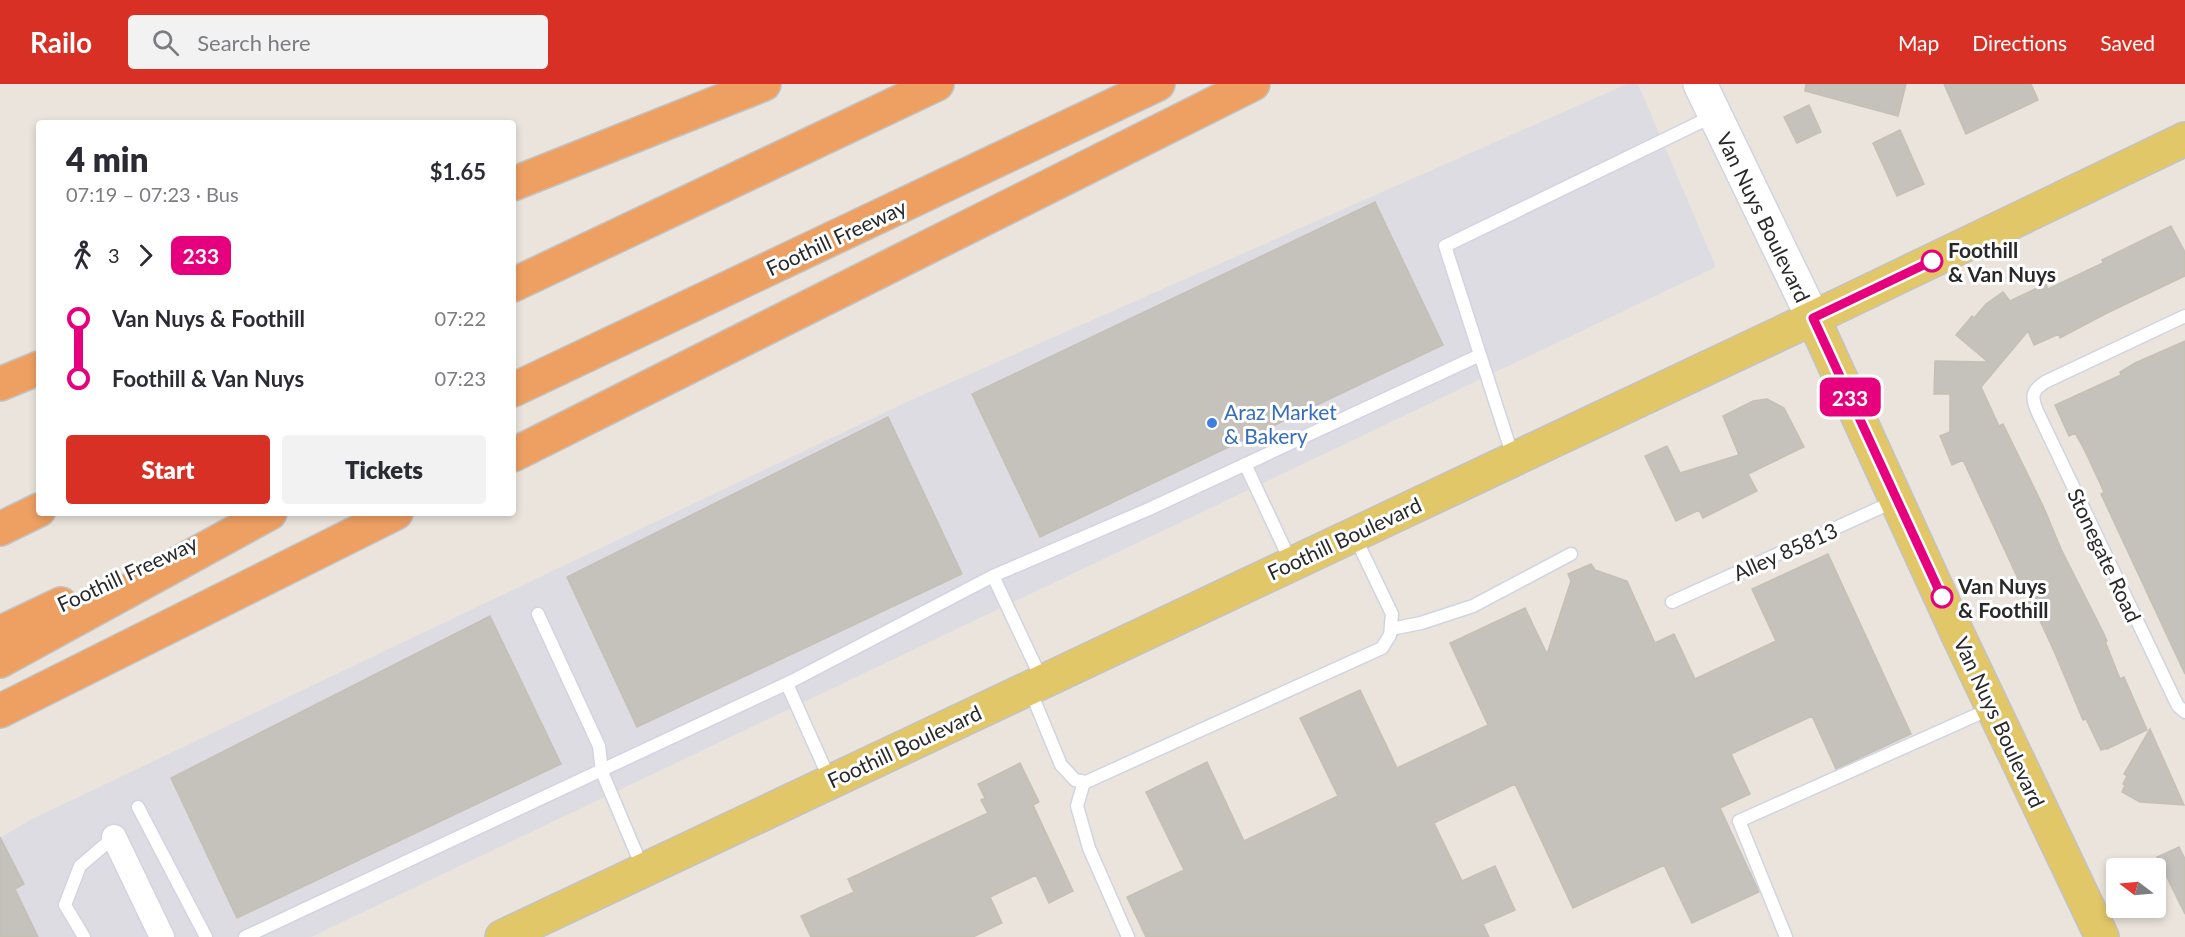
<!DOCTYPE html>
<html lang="en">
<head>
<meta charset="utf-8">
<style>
	:root { --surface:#fff; --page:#f2f2f3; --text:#2b2b33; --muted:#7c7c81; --accent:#d93025 }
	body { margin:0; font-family:Lato,sans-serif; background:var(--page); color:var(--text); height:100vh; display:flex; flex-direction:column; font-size:22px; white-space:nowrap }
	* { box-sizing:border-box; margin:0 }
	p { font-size:20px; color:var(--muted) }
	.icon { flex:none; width:33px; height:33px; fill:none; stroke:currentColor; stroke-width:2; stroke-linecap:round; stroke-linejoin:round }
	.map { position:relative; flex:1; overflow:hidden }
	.sheet { position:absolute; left:36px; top:36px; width:480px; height:396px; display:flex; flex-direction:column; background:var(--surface); border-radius:6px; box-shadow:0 3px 9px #0003 }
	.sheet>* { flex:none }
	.badge { padding:0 12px; border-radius:9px; font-size:21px; line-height:39px }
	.needle { width:39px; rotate:286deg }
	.tools { position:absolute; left:2106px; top:774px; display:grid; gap:12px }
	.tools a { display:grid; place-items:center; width:60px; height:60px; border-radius:6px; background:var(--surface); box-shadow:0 3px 9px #0003; font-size:30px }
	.map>.badge { position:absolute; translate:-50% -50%; box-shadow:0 0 0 3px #fff }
	.legs { display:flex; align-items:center; gap:9px; height:66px; padding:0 30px; font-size:20px }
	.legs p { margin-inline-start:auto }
	.summary { display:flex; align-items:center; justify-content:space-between; height:102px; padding:0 30px }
	h1 { font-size:33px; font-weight:800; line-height:45px }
	.button { display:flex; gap:12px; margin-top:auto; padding:12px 30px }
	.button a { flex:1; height:69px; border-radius:6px; background:var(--accent); color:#fff; font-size:24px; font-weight:800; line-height:69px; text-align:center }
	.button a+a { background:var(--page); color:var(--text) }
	ul { padding:0 30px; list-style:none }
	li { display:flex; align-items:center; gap:21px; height:60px; font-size:22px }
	li i { display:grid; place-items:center; width:9px; height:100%; margin:0 8px; background:currentColor }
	li i::after { content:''; width:15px; height:15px; margin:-8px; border:4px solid; border-radius:50%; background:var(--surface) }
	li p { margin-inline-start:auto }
	li:first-child i { background:linear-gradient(#0000 50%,currentColor 0) }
	li:last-child i { background:linear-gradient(currentColor 50%,#0000 0) }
	header { display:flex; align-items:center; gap:36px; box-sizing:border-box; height:84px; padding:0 30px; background:var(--accent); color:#fff }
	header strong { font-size:28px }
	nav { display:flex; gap:33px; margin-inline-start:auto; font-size:21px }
	.search { width:420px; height:54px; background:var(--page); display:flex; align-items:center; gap:15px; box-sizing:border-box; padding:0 21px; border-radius:6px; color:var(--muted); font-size:22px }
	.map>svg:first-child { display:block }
	.industrial { fill:#dedce3 }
	.building { fill:#c5c1bb; stroke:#c5c0b6; stroke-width:1.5 }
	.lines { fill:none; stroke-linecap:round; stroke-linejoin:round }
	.lane-casing { stroke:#d1d4e0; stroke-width:15 }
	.street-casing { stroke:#d1d4e0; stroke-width:27 }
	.secondary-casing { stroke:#d1d4e0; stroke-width:36 }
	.primary-casing { stroke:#c3c3c3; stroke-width:36 }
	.highway-casing { stroke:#c3c3c3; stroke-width:36 }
	.lane { stroke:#fff; stroke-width:12 }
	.street { stroke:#fff; stroke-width:24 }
	.secondary { stroke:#fff; stroke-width:33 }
	.primary { stroke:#e2c769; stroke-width:33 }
	.highway { stroke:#eea063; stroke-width:33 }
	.line-1-casing { stroke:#fff; stroke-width:14 }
	.line-1 { stroke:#e6007e; stroke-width:9 }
	.stop-1-dot { fill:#fff; stroke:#e6007e; stroke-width:3 }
	.shop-dot { fill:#3f7fe0; stroke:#fff; stroke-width:2 }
	.labels { text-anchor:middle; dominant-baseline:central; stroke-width:6; stroke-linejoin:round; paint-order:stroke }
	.street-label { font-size:21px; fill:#292929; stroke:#fff }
	.stop-label { font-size:21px; font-weight:bold; fill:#292929; stroke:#fff; text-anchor:start }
	.shop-label { font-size:21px; fill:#366cbe; stroke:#fff; text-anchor:start }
</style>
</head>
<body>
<header>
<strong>Railo</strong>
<div class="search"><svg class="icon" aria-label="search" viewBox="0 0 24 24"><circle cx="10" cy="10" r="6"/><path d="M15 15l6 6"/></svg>Search here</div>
<nav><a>Map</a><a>Directions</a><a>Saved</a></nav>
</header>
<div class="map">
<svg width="2185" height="853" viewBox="0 0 2185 853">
	<rect width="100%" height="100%" fill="#eae4dc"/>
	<path class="industrial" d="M 1627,0 L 1638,0 L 1716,183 L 311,853 L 0,853 L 0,754 L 30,736 L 909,317 Z"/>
	<path class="building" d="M 1806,0 L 1906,0 L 1898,32 L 1805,7 Z
		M 1944,0 L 2031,0 L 2038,16 L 1966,50 Z
		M 1809,21 L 1821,48 L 1797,59 L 1784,33 Z
		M 1900,46 L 1924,100 L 1897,112 L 1873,59 Z
		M 1375,118 L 1443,261 L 1040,453 L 972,310 Z
		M 2171,142 L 2185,168 L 2185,192 L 2107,229 L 2060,254 L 2059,250 L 2034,261 L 2028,247 L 1981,303 L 1999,342 L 2003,340 L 2044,424 L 2061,465 L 2103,548 L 2107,557 L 2105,557 L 2120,595 L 2124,593 L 2147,646 L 2107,665 L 2107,664 L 2101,666 L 2086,635 L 2083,636 L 2054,567 L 2035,526 L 2033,527 L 1963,376 L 1952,381 L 1940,352 L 1950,348 L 1950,310 L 1934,310 L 1935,277 L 1988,278 L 1956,251 L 1972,232 L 1974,234 L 1986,220 L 2003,208 L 2010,217 L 2046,200 L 2048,205 L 2103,179 L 2102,176 Z
		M 2185,257 L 2185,590 L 2101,410 L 2104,408 L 2085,367 L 2075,349 L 2069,352 L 2055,321 L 2121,291 L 2120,288 L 2135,279 Z
		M 1767,315 L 1784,324 L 1804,363 L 1748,390 L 1757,407 L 1703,434 L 1699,426 L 1676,437 L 1645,372 L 1667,362 L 1680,389 L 1739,371 L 1723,332 L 1753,317 Z
		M 888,333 L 962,490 L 637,643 L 567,493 Z
		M 1828,470 L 1911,650 L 1836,685 L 1812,632 L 1731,670 L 1750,710 L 1720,724 L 1759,808 L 1692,839 L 1664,781 L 1573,824 L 1515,700 L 1434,739 L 1462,797 L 1495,782 L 1515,826 L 1483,840 L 1489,853 L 1146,853 L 1127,813 L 1184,786 L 1146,708 L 1207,678 L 1244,757 L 1338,712 L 1300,634 L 1360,606 L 1397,684 L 1488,641 L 1450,559 L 1525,524 L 1547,570 L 1571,497 L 1568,490 L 1591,480 L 1595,486 L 1627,497 L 1655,559 L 1674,550 L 1695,595 L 1776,557 L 1752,505 Z
		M 490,532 L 561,680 L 237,834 L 171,694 Z
		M 2150,645 L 2184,721 L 2140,718 L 2122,708 L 2125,701 L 2123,700 L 2127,692 L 2124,690 Z
		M 1020,679 L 1039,718 L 1033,721 L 1073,807 L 1049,819 L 1036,791 L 990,813 L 1002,839 L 973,853 L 811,853 L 801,832 L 854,808 L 848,795 L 988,729 L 981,716 L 985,714 L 978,700 Z
		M 0,753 L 24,800 L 15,805 L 38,853 L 0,853 Z
		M 2179,763 L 2185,775 L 2185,830 L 2157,773 Z"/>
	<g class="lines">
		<defs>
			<path id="lane" d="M 2185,232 L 2045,298 C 2031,307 2031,314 2038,329 L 2174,614 L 2178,622 L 2185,628
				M 1513,373 L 1445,162 L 1713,32
				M 1245,380 L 1291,478
				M 993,492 L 1042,596
				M 1672,518 L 1895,417
				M 538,530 L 599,662 L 602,688 L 643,785
				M 1391,545 L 1421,539 L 1473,522 L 1571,470
				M 787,600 L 830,696
				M 1030,606 L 1061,681 L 1075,696 L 1086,698 L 1382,564 L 1390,551 L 1392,530 L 1354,451
				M 1084,698 L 1077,722 L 1089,764 L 1128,853
				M 138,723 L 206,853
				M 84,853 L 65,821 L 80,782 L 114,753
				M 245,853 L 792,597 L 993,492 L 1149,425 L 1480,271
				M 1786,853 L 1739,737 L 1992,624"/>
			<path id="street" d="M 114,753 L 162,853"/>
			<path id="secondary" d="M 1700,0 L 1813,234"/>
			<path id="primary" d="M 1813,234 L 1959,553 L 2102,853
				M 502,853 L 1813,234 L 2185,55"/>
			<path id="highway" d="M 513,100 L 764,0
				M 513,201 L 937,0
				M 0,300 L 39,284
				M 513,306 L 1158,0
				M 513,371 L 1253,0
				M 0,445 L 39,426
				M 0,549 L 61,520
				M 0,577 L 270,429
				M 0,627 L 396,429"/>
		</defs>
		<use href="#lane" class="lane-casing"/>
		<use href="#street" class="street-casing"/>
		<use href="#secondary" class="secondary-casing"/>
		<use href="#primary" class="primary-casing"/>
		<use href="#highway" class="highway-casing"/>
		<use href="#lane" class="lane"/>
		<use href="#street" class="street"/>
		<use href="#secondary" class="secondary"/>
		<use href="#primary" class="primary"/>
		<use href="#highway" class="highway"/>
	</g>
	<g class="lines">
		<defs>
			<path id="line-1" d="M 1932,177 L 1813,234 L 1942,513"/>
		</defs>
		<use href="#line-1" class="line-1-casing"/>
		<use href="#line-1" class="line-1"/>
	</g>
	<g class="stop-1-dot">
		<circle cx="1932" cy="177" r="10"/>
		<circle cx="1942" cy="513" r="10"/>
	</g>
	<circle class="shop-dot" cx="1212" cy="339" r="6"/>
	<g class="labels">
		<g class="street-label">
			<text transform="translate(1764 133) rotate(64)">Van Nuys Boulevard</text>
			<text transform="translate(836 153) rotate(-25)">Foothill Freeway</text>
			<text transform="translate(1344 454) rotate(-25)">Foothill Boulevard</text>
			<text transform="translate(1785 467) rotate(-24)">Alley 85813</text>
			<text transform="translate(2105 471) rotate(65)">Stonegate Road</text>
			<text transform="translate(127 489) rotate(-25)">Foothill Freeway</text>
			<text transform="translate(2000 638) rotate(65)">Van Nuys Boulevard</text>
			<text transform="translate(904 662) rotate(-25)">Foothill Boulevard</text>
		</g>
		<g class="stop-label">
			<text x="1948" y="165">Foothill<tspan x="1948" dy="24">&amp; Van Nuys</tspan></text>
			<text x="1958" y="501">Van Nuys<tspan x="1958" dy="24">&amp; Foothill</tspan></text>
		</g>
		<g class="shop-label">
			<text x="1224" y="327">Araz Market<tspan x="1224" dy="24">&amp; Bakery</tspan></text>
		</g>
	</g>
</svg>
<div class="tools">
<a><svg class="needle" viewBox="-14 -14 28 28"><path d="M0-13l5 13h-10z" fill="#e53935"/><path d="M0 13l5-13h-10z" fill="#7c7c81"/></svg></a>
</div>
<b class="badge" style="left:1850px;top:313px;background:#e6007e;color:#fff">233</b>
<section class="sheet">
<div class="summary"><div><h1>4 min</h1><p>07:19 – 07:23 · Bus</p></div><b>$1.65</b></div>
<div class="legs"><svg class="icon" aria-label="walk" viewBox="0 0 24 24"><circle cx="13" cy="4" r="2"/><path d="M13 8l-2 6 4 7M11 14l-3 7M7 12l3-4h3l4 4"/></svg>3<svg class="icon" aria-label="forward" viewBox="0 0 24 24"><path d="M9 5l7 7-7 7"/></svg><b class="badge" style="background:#e6007e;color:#fff">233</b></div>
<ul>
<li><i style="color:#e6007e"></i><b>Van Nuys &amp; Foothill</b><p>07:22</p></li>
<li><i style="color:#e6007e"></i><b>Foothill &amp; Van Nuys</b><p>07:23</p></li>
</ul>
<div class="button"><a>Start</a><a>Tickets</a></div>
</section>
</div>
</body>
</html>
